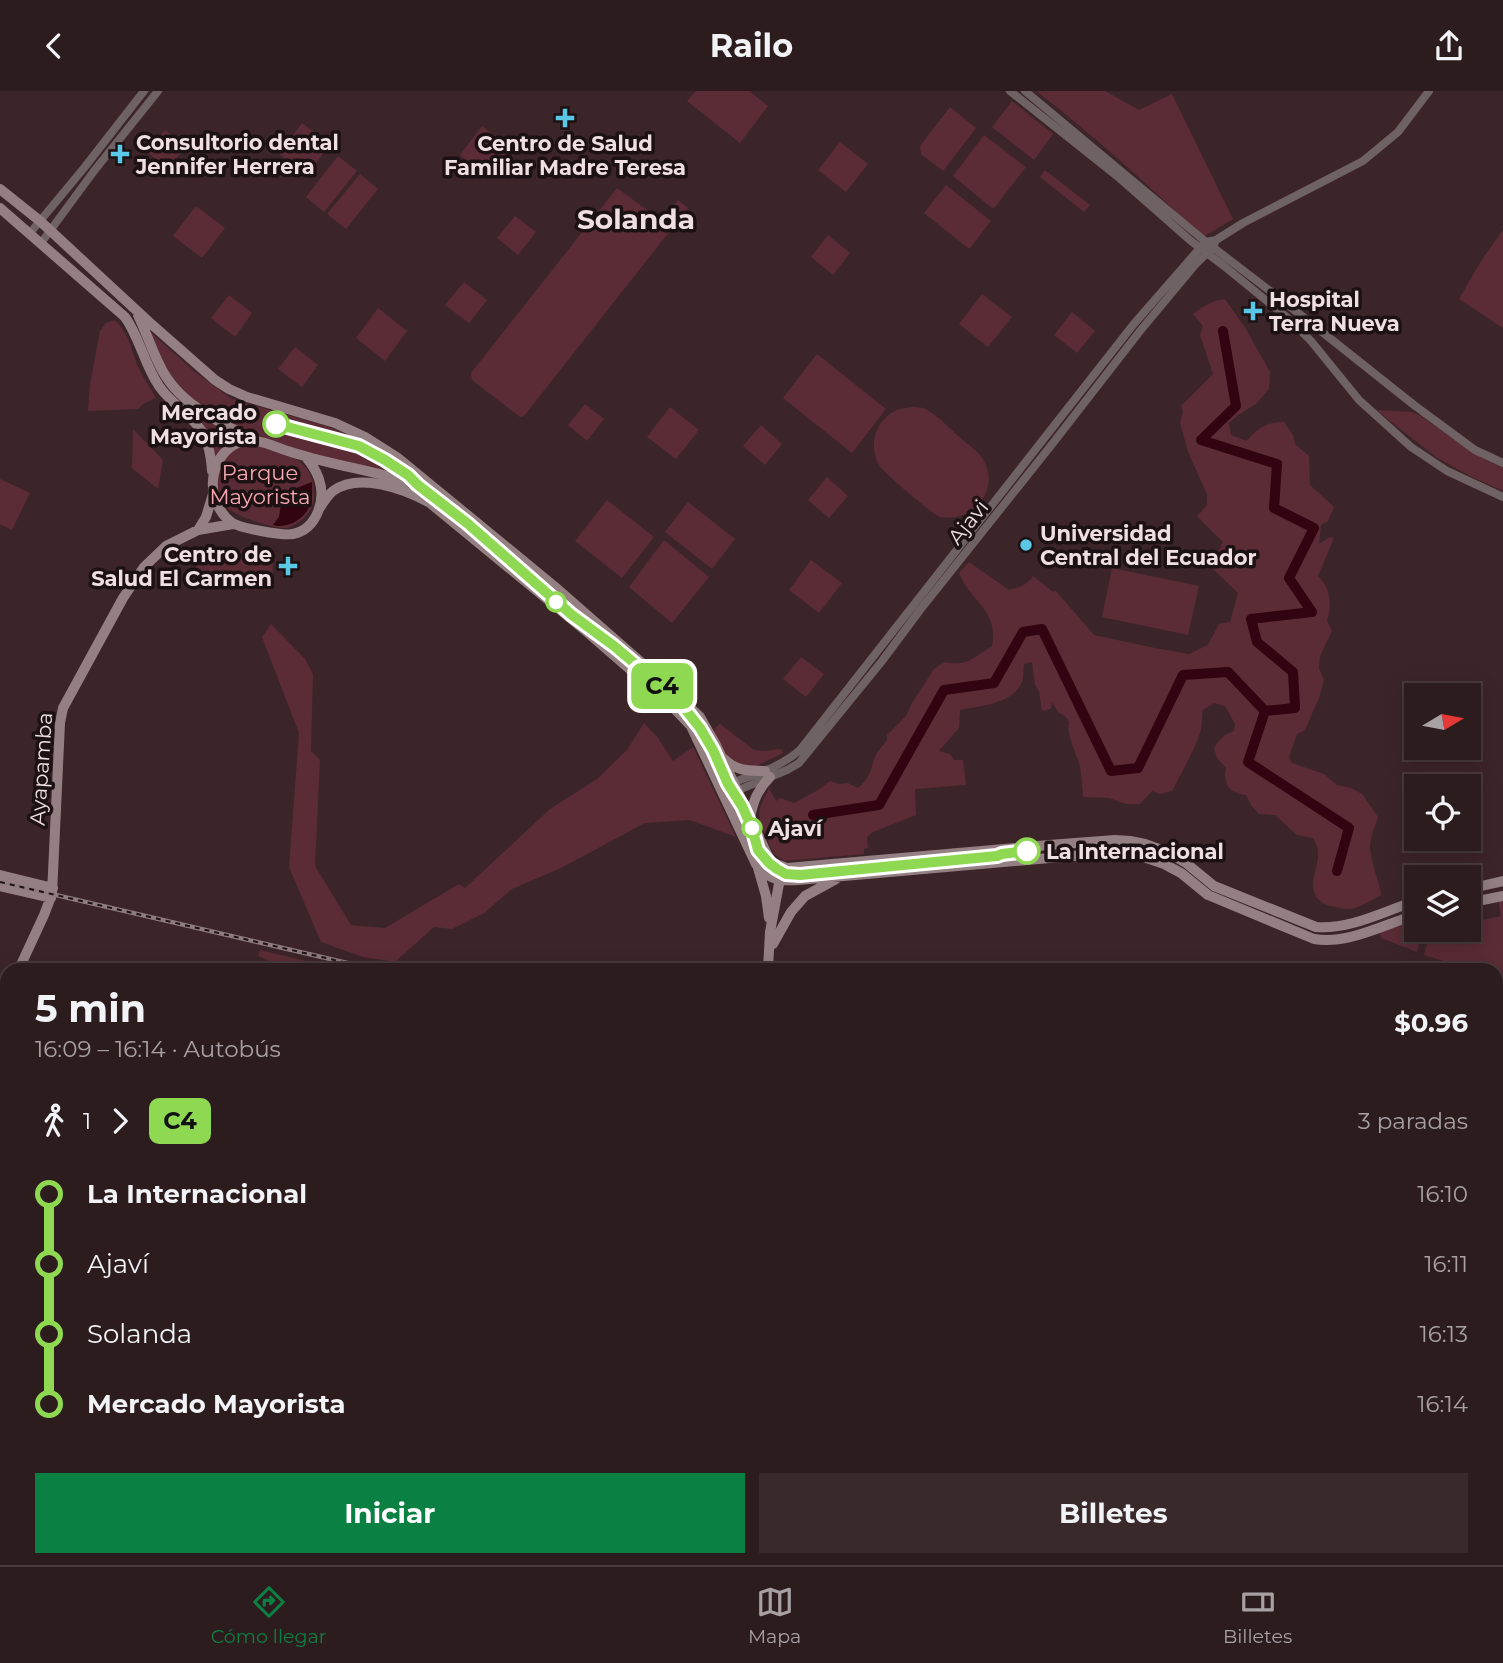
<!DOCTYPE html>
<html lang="es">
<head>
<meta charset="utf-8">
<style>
	:root { --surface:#2d1c1e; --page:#39292b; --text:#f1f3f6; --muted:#a7a1a4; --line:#483a3c; --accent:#0b8043 }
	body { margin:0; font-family:Montserrat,sans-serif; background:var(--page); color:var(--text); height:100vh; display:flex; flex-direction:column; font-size:26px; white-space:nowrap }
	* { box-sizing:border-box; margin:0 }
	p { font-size:23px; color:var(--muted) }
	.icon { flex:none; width:38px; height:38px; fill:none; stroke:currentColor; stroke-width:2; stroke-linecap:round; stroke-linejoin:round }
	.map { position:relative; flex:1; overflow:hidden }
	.panel { position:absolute; left:0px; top:872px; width:1503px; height:604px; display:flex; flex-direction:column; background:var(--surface); border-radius:21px 21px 0 0; box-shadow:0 4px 18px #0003,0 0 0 2px var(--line) }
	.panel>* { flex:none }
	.badge { padding:0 14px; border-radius:10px; font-size:24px; line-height:46px }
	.needle { width:46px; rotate:80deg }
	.buttons { position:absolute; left:1404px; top:592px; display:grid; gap:14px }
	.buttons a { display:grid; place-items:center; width:77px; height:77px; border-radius:0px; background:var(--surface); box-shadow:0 4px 18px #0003,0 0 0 2px var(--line); font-size:35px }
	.map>.badge { position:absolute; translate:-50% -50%; box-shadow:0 0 0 4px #fff }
	.legs { display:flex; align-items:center; gap:10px; height:77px; padding:0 35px; font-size:23px }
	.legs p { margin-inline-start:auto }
	.overview { display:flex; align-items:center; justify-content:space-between; height:119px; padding:0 35px }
	h1 { font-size:38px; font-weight:700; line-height:52px }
	.button { display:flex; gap:14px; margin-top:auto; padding:14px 35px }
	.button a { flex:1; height:80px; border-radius:0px; background:var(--accent); color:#fff; font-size:28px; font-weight:700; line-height:80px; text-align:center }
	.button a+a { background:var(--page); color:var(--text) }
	ul { padding:0 35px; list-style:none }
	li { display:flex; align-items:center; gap:24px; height:70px; font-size:26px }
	li i { display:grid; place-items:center; width:10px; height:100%; margin:0 9px; background:currentColor }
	li i::after { content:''; width:18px; height:18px; margin:-9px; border:5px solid; border-radius:50%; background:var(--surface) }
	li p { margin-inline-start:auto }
	li:first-child i { background:linear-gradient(#0000 50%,currentColor 0) }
	li:last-child i { background:linear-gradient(currentColor 50%,#0000 0) }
	header { display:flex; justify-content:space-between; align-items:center; height:91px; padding:0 35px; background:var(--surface); font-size:32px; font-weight:700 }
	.tabs { display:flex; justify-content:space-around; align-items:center; height:98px; border-top:2px solid var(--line); background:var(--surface); font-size:19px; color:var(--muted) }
	.tabs a { display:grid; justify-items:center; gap:4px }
	.tabs .selected { color:var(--accent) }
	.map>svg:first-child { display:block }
	.green { fill:#5b2c35 }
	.water { fill:#320310 }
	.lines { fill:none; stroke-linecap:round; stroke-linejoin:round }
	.stream { stroke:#320310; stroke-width:2 }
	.river { stroke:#320310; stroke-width:10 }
	.tertiary { stroke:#6f6264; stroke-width:8 }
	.secondary { stroke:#948082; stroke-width:10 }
	.primary { stroke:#b0979a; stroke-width:10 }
	.rail-casing { stroke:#8f7b7e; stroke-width:4.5 }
	.rail { stroke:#1c1113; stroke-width:2; stroke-dasharray:5; stroke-linecap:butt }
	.line-1-casing { stroke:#fff; stroke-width:16 }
	.line-1 { stroke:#8fd952; stroke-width:10 }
	.poi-dot { fill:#5bc7e7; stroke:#1c1113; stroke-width:2.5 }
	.stop-1-dot { fill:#fff; stroke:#8fd952; stroke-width:3.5 }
	.labels { text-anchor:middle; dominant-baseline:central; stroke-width:7; stroke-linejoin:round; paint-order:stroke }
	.poi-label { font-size:21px; font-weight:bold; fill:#efdfe1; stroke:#1c1113; text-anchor:start }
	.stop-label { font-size:21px; font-weight:bold; fill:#efdfe1; stroke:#1c1113; text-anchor:start }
	.park-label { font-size:21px; fill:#faa7b3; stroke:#1c1113 }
	.street-label { font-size:21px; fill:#efdfe1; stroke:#1c1113 }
	.district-label { font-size:28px; font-weight:bold; fill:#efdfe1; stroke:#1c1113 }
</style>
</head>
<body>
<header><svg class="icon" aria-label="back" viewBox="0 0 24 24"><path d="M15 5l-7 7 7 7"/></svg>Railo<svg class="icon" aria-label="share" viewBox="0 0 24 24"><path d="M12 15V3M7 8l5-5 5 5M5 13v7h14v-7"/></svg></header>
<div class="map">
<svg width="1503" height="1474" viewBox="0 0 1503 1474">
	<rect width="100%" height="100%" fill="#3c2528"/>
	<path class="green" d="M 696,0 L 749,0 L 768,15 L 740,52 L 687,10 Z
		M 1036,0 L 1105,0 L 1139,19 L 1172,3 L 1233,128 L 1203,146 C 1149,95 1095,45 1036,0 Z
		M 1012,10 L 1053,43 L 1034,69 L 992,36 Z
		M 950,16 L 976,37 L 943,80 L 921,63 L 920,55 Z
		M 302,32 L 330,53 L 307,84 L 279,63 Z
		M 482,35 L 511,57 L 488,86 L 460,64 Z
		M 165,39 L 186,55 L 168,78 L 147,61 Z
		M 984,44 L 1026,76 L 995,116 L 992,117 L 953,85 Z
		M 840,51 L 868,73 L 846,101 L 818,79 Z
		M 338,65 L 357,80 L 324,121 L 306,106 Z
		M 1045,79 L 1090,114 L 1084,121 L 1040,86 Z
		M 360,83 L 378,98 L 346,138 L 327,123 Z
		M 946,94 L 991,130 L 970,157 L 968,157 L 924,122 Z
		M 617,97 L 662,130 L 678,109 L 688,117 L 524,325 L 520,326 L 472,289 L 471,282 Z
		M 196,115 L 225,137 L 202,167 L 173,145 Z
		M 515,125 L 536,141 L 518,164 L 497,147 Z
		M 1503,139 L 1503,237 L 1459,208 L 1481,170 Z
		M 828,144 L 850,162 L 833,184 L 811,166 Z
		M 464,191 L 487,209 L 469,232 L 445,214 Z
		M 982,203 L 1012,226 L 988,256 L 959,233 Z
		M 229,204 L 252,222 L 235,246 L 211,227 Z
		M 1225,208 L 1246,238 L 1270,281 L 1269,298 L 1256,313 L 1238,324 L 1229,332 L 1231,344 L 1247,350 C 1257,337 1267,331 1284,331 L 1293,344 L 1295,353 L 1309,365 L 1310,394 L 1334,416 L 1328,430 L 1321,434 L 1319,453 L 1330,446 L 1334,447 L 1318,485 C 1331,497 1332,514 1327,530 L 1332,540 L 1320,565 L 1319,577 L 1324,589 L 1319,607 L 1305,639 L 1297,643 L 1289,666 L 1292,672 L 1324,683 L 1337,694 L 1351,697 L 1362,703 L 1378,726 C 1375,735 1371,745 1370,754 C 1370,771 1379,788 1381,804 C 1371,809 1358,819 1346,818 C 1339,818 1335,814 1328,815 C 1325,813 1321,811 1318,808 C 1307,795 1318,778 1318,764 C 1319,757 1316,753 1313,747 L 1297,744 L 1275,724 L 1259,723 L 1251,714 L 1246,704 C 1230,703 1222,692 1226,677 L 1217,667 L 1214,657 C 1220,648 1224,643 1234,640 L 1235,633 L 1225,615 L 1214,612 L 1203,619 C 1201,626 1203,634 1200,642 C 1193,662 1182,681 1172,700 L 1160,703 L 1152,700 L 1140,713 L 1126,713 L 1109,707 L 1083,706 C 1082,696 1082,686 1080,676 C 1077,662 1066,646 1069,631 L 1065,625 L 1058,621 L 1052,611 L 1051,618 L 1042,620 L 1039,600 L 1035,594 L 1032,571 L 1024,573 C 1023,578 1024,586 1022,591 C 1013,613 980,615 960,619 L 959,637 L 939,660 L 950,663 L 954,669 L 963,669 L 966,694 L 915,698 L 916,724 L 873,741 L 867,746 L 868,757 L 864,758 L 864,763 L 784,770 C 773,763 772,760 767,748 C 756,725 757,720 769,697 L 776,710 L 780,707 L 794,712 L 818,699 L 830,690 L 839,693 L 848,692 L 858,697 C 868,689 871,680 874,668 C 876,661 883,655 887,649 L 887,644 L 906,625 L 912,612 L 934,578 L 944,571 C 967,576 973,567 992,555 C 999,519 970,510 959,482 L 969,471 L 1009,499 C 1019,497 1027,494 1033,485 L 1053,501 L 1055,499 L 1094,544 L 1155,557 L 1189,563 L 1208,554 L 1219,533 L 1230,531 L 1238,502 L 1211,476 L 1223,451 L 1197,425 L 1207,414 L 1207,403 L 1188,361 L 1180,332 L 1183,321 L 1181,315 L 1213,283 L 1200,244 L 1203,235 L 1193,223 C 1203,215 1212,210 1225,208 Z
		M 378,217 L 407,240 L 385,270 L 356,247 Z
		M 1072,221 L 1095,240 L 1077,262 L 1054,244 Z
		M 114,229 C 129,240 132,262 139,278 C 144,288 151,298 156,307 L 143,313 L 138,318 L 88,320 L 90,293 L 100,240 L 106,232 Z
		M 146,237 L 195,281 L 232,308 L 326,335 L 362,349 L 418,394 L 267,352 L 191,310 L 167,280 Z
		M 143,245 L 160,280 L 199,326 L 241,347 L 225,351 L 214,372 C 204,354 194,335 183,318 C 166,290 149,281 143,245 Z
		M 295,256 L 318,274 L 302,296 L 278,278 Z
		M 817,263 L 886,318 L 852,362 L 783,307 Z
		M 585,313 L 604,328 L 587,350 L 568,334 Z
		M 670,316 L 699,339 L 676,368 L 647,346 Z
		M 912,316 C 917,316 923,316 927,319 C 940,326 952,340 964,350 C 969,354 976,359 980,364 C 999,388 985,420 956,426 C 952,427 945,427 940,426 C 931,422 884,382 879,374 C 869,356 874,334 891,322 C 897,318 905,317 912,316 Z
		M 1376,319 L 1412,321 L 1419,324 L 1480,366 L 1503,377 L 1503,400 L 1470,385 L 1436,366 Z
		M 761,334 L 782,353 L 765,374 L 743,355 Z
		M 133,338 L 163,369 L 158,398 L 132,377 Z
		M 255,352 C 287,363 317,368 314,408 C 313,418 305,428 296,433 C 291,436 286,438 281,437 C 266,435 231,424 222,412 C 210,395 219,369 234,359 C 240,356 249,354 255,352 Z
		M 827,386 L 848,405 L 829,427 L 808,409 Z
		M 0,388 L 30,402 L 12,439 L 0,433 Z
		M 607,409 L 654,446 L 622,487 L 575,450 Z
		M 688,411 L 735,448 L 712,478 L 665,441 Z
		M 664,449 L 709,486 L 672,532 L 629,496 Z
		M 197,458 L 273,461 L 272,499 L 196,497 Z
		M 811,469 L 842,492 L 819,522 L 789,499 Z
		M 1112,477 L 1199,495 L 1188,544 L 1102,526 Z
		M 271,533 L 305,568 L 313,583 L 311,660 L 320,669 L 315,775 L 351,834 L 385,837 L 459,793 L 465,797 L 550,718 L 597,688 L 627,659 L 644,632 L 658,647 L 673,670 L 693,656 L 736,746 L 690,729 L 645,732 L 561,777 L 512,798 L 484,822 L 452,838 L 434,836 L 395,871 L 363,866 L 321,851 L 289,776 L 299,642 L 262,546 Z
		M 801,566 L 824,583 L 806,606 L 783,588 Z
		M 720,633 L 754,659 L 765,660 L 781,658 L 783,662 L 752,677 L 729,670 L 714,641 L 715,637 Z
		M 1503,807 L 1503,886 L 1496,884 L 1496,878 L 1464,878 L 1464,876 L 1424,864 L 1430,838 L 1468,838 L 1468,822 L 1470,832 L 1501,825 L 1498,808 Z
		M 1416,829 L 1416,838 L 1422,838 L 1417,861 L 1381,847 L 1380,838 Z
		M 260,859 L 319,873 L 332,878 C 314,879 291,881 274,873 C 268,870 264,867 258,865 Z
		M 1496,1291 L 1503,1293 L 1503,1377 L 1500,1391 L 1496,1388 Z"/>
	<path class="water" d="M 312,391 C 312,399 313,407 310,414 C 305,428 288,438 273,434 L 279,426 L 281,412 L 291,406 L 294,398 Z"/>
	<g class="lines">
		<path class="stream" d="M 0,1140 L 7,1142"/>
		<path class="river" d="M 1223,240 L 1236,315 L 1201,349 L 1277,373 L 1274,417 L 1314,437 L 1289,487 L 1312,521 L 1251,528 L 1257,551 L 1293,581 L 1295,617 L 1265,620
			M 1265,620 L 1248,671 L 1349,737 L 1337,780
			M 813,724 L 879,714 L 944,599 L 994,592 L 1023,541 L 1042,538 L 1111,680 L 1138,677 L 1183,584 L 1228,581 L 1265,620"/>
		<path class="tertiary" d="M 1010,0 L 1117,85 L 1191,150 L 1224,175 L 1289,228 L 1311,250 L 1359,309 L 1411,356 L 1447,380 L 1503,406
			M 1025,0 L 1206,151 L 1278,206 L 1414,314 L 1475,359 L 1503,372
			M 30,142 L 84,77 L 144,0
			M 41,152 L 94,80 L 158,0
			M 719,696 C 747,686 777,679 800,659 L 1133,234 L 1200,157 L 1206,151 L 1216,149 L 1243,132 L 1363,70 L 1398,41 L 1429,0
			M 724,705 L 787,679 L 799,672 L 882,570 L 920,519 L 1053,352 L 1140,240 L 1195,174 L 1213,156 L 1216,149
			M 0,1284 L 7,1274
			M 1496,1284 L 1503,1286
			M 523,1474 L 527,1468
			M 1332,1474 L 1333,1468"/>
		<path class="secondary" d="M 0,98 L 40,130 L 149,231 L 215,289 L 229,298 L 247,306 L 335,332 L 365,346 L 398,367 L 554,495 L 643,573 L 700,626 L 716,654 L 768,765 L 773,772 L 787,777 L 1049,754 L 1115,749 L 1130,750 L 1145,753 L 1167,761 L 1186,772 L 1214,795 L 1316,836 C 1350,839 1384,820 1416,810
			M 0,117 L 125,226 C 140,247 144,273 159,295 C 169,310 185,320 197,334 C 207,345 211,364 212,380
			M 138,224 C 146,241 152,259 160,275 C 178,313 219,331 254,349
			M 305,365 C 311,372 316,379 319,388 C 326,409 317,438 293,443 C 283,445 238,437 231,431 C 223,425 216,414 214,404 C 208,378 225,347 255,350 C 267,351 280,358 291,361 C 337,376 385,381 430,398
			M 319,418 C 323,412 327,405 333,400 C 359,381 405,398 430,412 L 587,541 L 671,614 L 691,635 L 756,773 C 769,789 779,790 798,789 L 1118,761 L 1132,762 L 1164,773 L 1181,782 L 1208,804 L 1314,848 C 1348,854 1384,833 1416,824
			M 198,439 L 206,426 L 213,403
			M 724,668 C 736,680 749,680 765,680
			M 750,727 C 753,710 758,698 770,686
			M 758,777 L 766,805 L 769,827
			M 0,784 L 53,797
			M 0,795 L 51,807
			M 1468,798 L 1503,790
			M 1468,812 L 1503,805
			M 773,853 L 791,821 L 805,805 L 836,788
			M 19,878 L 44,824 L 52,803 L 60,632 L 63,617 L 123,507 L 144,476 L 166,455 L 198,439 L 233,433
			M 768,878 L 770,841 L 781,782
			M 0,921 L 7,905"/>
		<path class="primary" d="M 0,1043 L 7,1047
			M 0,1059 L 7,1063
			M 1455,1468 L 1470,1474
			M 1492,1468 L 1503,1471"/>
		<defs>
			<path id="rail" d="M 0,791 L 373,878
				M 1496,1398 L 1503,1402"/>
		</defs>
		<use href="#rail" class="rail-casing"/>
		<use href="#rail" class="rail"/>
	</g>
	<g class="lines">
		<defs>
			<path id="line-1" d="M 276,333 L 359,355 L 385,369 L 408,384 L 418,394 L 467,432 L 572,524 L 614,555 L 678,609 L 700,637 L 713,659 L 728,693 L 742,715 L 752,737 L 758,759 L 769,772 L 777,778 L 786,783 L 800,784 L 997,765 L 1002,763 L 1027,760"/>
		</defs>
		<use href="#line-1" class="line-1-casing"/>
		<use href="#line-1" class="line-1"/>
	</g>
	<g class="poi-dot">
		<path d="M561.5 16.5h7v7h7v7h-7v7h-7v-7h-7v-7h7z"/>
		<path d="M116.5 52.5h7v7h7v7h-7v7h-7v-7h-7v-7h7z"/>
		<path d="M1249.5 209.5h7v7h7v7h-7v7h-7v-7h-7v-7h7z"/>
		<circle cx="1026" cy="454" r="7"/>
		<path d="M284.5 464.5h7v7h7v7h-7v7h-7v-7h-7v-7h7z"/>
	</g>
	<g class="stop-1-dot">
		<circle cx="276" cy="333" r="12"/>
		<circle cx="556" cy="511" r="9"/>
		<circle cx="752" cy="737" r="9"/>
		<circle cx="1027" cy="760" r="12"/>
	</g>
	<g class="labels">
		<g class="poi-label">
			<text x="136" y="51">Consultorio dental<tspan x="136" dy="24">Jennifer Herrera</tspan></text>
			<text x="565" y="52" text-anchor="middle">Centro de Salud<tspan x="565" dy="24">Familiar Madre Teresa</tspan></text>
			<text x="1269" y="208">Hospital<tspan x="1269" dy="24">Terra Nueva</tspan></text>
			<text x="1040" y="442">Universidad<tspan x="1040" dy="24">Central del Ecuador</tspan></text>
			<text x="272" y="463" text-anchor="end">Centro de<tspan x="272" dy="24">Salud El Carmen</tspan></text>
		</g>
		<g class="stop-label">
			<text x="257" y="321" text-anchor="end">Mercado<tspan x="257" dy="24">Mayorista</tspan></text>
			<text x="768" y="737">Ajaví</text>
			<text x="1046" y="760">La Internacional</text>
		</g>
		<g class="park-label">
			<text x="260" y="381">Parque<tspan x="260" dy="24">Mayorista</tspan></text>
		</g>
		<g class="street-label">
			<text transform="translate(968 431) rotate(-51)">Ajavi</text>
			<text transform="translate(41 678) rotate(-86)">Ayapamba</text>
		</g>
		<g class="district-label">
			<text x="636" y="128">Solanda</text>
		</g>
	</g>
</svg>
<div class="buttons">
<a><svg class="needle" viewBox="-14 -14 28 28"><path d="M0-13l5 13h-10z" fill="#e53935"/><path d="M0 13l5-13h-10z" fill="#a7a1a4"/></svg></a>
<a><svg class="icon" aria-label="locate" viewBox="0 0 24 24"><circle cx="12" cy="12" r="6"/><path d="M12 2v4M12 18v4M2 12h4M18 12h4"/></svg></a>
<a><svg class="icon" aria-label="layers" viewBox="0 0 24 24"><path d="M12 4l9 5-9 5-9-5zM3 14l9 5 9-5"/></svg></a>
</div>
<b class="badge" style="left:662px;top:595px;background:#8fd952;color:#111">C4</b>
<section class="panel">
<div class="overview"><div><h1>5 min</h1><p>16:09 – 16:14 · Autobús</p></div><b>$0.96</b></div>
<div class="legs"><svg class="icon" aria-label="walk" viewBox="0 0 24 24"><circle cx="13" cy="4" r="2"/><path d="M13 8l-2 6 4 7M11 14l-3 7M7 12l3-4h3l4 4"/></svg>1<svg class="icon" aria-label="forward" viewBox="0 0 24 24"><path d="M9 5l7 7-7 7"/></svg><b class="badge" style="background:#8fd952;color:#111">C4</b><p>3 paradas</p></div>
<ul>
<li><i style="color:#8fd952"></i><b>La Internacional</b><p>16:10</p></li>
<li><i style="color:#8fd952"></i><span>Ajaví</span><p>16:11</p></li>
<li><i style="color:#8fd952"></i><span>Solanda</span><p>16:13</p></li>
<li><i style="color:#8fd952"></i><b>Mercado Mayorista</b><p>16:14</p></li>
</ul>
<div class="button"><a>Iniciar</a><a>Billetes</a></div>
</section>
</div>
<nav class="tabs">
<a class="selected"><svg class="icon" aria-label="directions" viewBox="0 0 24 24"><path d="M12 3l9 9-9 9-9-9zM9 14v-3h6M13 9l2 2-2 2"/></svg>Cómo llegar</a>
<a><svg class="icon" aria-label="map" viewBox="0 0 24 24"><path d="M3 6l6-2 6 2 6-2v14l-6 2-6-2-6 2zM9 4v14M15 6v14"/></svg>Mapa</a>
<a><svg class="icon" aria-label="tickets" viewBox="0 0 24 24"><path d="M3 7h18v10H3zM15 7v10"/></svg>Billetes</a>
</nav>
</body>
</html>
